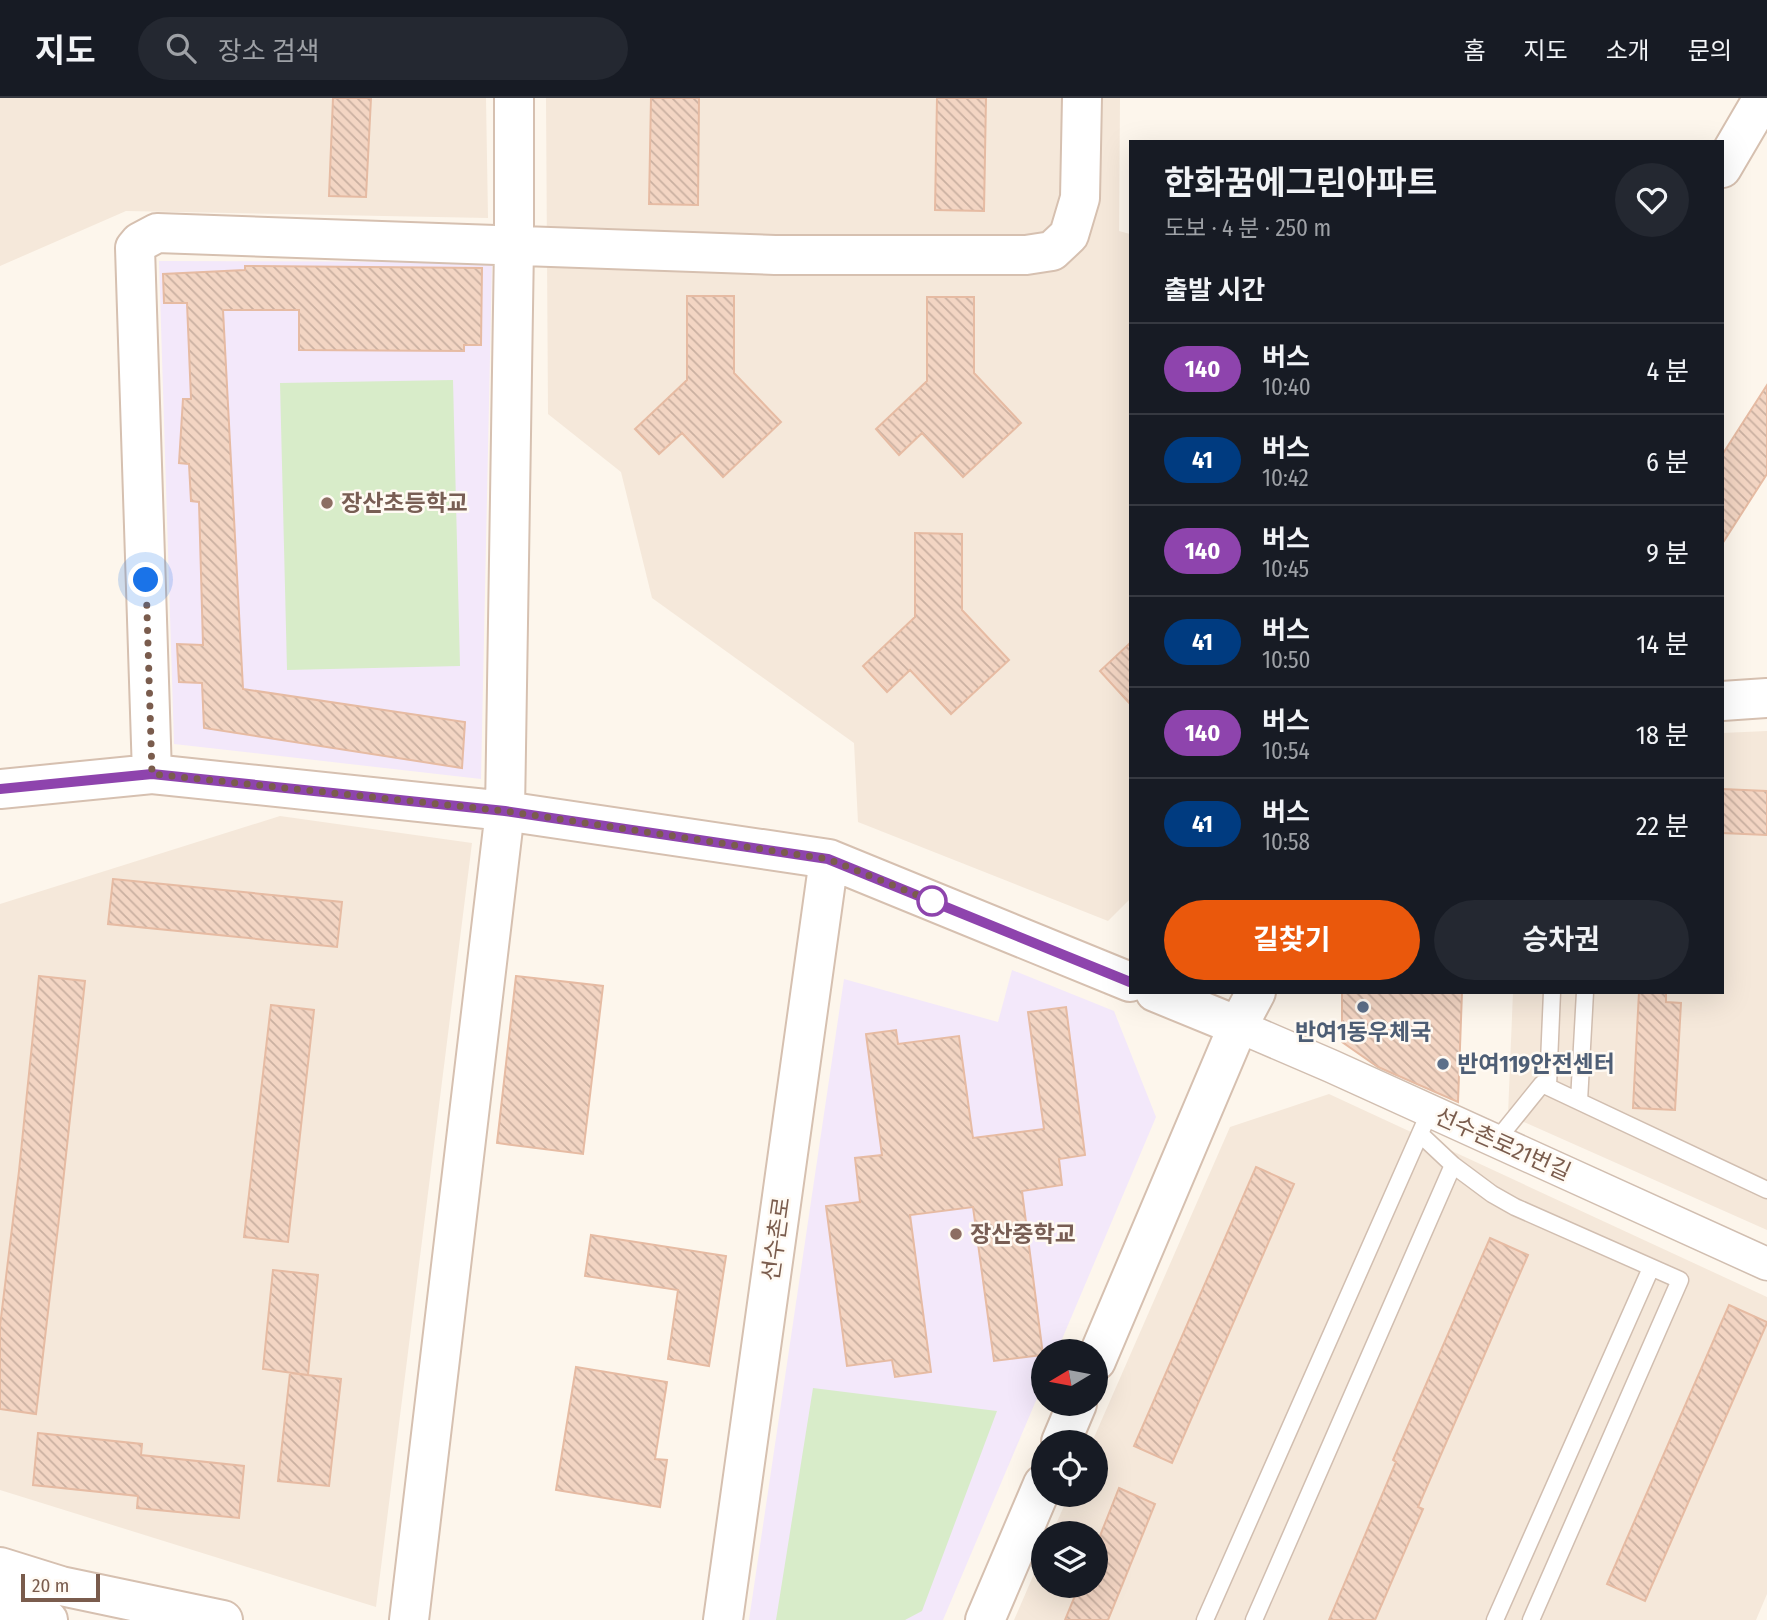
<!DOCTYPE html>
<html lang="ko">
<head>
<meta charset="utf-8">
<style>
	:root { --surface:#171b24; --page:#242831; --text:#f1f3f6; --muted:#9ea1a6; --line:#363941; --accent:#ea580c }
	body { margin:0; font-family:"Fira Sans Condensed","Noto Sans KR",sans-serif; background:var(--page); color:var(--text); height:100vh; display:flex; flex-direction:column; font-size:26px; white-space:nowrap }
	* { box-sizing:border-box; margin:0 }
	p { font-size:23px; color:var(--muted) }
	.icon { flex:none; width:38px; height:38px; fill:none; stroke:currentColor; stroke-width:2; stroke-linecap:round; stroke-linejoin:round }
	.map { position:relative; flex:1; overflow:hidden }
	.drawer { position:absolute; left:1129px; top:42px; width:595px; height:854px; display:flex; flex-direction:column; background:var(--surface); border-radius:0px; box-shadow:0 7px 28px #0002 }
	.drawer>* { flex:none }
	.badge { padding:0 14px; border-radius:23px; font-size:24px; line-height:46px }
	.needle { width:46px; rotate:260deg }
	.fabs { position:absolute; left:1031px; top:1241px; display:grid; gap:14px }
	.fabs a { display:grid; place-items:center; width:77px; height:77px; border-radius:50%; background:var(--surface); box-shadow:0 7px 28px #0002; font-size:35px }
	.scale { position:absolute; left:21px; bottom:18px; width:79px; box-sizing:border-box; padding-left:7px; border:4px solid #7a5c4d; border-top:0; font-size:19px; line-height:24px; white-space:nowrap; color:#7a5c4d; -webkit-text-stroke:5px #fffaf3; paint-order:stroke }
	.you { position:absolute; width:35px; height:35px; margin:-18px; border:5px solid #fff; border-radius:50%; background:#1a73e8; box-shadow:0 0 0 10px #1a73e833 }
	.map>.badge { position:absolute; translate:-50% -50%; box-shadow:0 0 0 4px #fff }
	h2 { padding:0 35px; font-size:26px; line-height:63px }
	.round { display:grid; place-items:center; flex:none; width:74px; height:74px; border-radius:37px; background:var(--page) }
	.summary { display:flex; align-items:center; justify-content:space-between; height:119px; padding:0 35px }
	h1 { font-size:33px; font-weight:700; line-height:52px }
	.button { display:flex; gap:14px; margin-top:auto; padding:14px 35px }
	.button a { flex:1; height:80px; border-radius:42px; background:var(--accent); color:#fff; font-size:28px; font-weight:700; line-height:80px; text-align:center }
	.button a+a { background:var(--page); color:var(--text) }
	ul { padding:0; list-style:none }
	li { display:flex; align-items:center; gap:21px; height:91px; padding:0 35px; border-top:2px solid var(--line) }
	li div { flex:1 }
	li b { display:block; font-size:26px }
	li em { font-style:normal }
	li .badge { min-width:77px; font-weight:700; text-align:center }
	header { display:flex; align-items:center; gap:42px; box-sizing:border-box; height:98px; padding:0 35px; background:var(--surface); border-bottom:2px solid var(--line) }
	header strong { font-size:33px }
	nav { display:flex; gap:38px; margin-inline-start:auto; font-size:24px }
	.search { width:490px; height:63px; background:var(--page); display:flex; align-items:center; gap:18px; box-sizing:border-box; padding:0 24px; border-radius:38px; color:var(--muted); font-size:26px }
	.map>svg:first-child { display:block }
	.residential { fill:#f5e8da }
	.education { fill:#f3e8fa }
	.green { fill:#d8ecc9 }
	.building { fill:url(#building-back-hatch); stroke:#e6bba3; stroke-width:2 }
	.lines { fill:none; stroke-linecap:round; stroke-linejoin:round }
	.lane-casing { stroke:#d1beb0; stroke-width:19 }
	.street-casing { stroke:#d1beb0; stroke-width:35 }
	.secondary-casing { stroke:#d6c0b0; stroke-width:42 }
	.lane { stroke:#fff; stroke-width:16 }
	.street { stroke:#fff; stroke-width:32 }
	.secondary { stroke:#fff; stroke-width:38 }
	.line-casing { stroke:#fff; stroke-width:16 }
	.line { stroke:#8e44ad; stroke-width:10 }
	.walk { stroke:#7a5c4d; stroke-width:7; stroke-dasharray:0 12.6 }
	.education-dot { fill:#8d6e63; stroke:#fffaf3; stroke-width:2.5 }
	.stop-dot { fill:#fff; stroke:#8e44ad; stroke-width:3.5 }
	.service-dot { fill:#5c6f8a; stroke:#fffaf3; stroke-width:2.5 }
	.labels { text-anchor:middle; dominant-baseline:central; stroke-width:5; stroke-linejoin:round; paint-order:stroke }
	.education-label { font-size:23px; font-weight:bold; fill:#785e54; stroke:#fffaf3; text-anchor:start }
	.service-label { font-size:23px; font-weight:bold; fill:#4e5e75; stroke:#fffaf3 }
	.street-label { font-size:23px; fill:#7a5c4d; stroke:#fffaf3 }
</style>
</head>
<body>
<header>
<strong>지도</strong>
<div class="search"><svg class="icon" aria-label="search" viewBox="0 0 24 24"><circle cx="10" cy="10" r="6"/><path d="M15 15l6 6"/></svg>장소 검색</div>
<nav><a>홈</a><a>지도</a><a>소개</a><a>문의</a></nav>
</header>
<div class="map">
<svg width="1767" height="1522" viewBox="0 0 1767 1522">
	<defs>
		<pattern id="building-back-hatch" width="6" height="6" patternUnits="userSpaceOnUse" patternTransform="scale(1.75)"><rect width="6" height="6" fill="#f3d5c3"/><path d="M-1 5l2 2M0 0l6 6M5-1l2 2" fill="none" stroke="#cab0a1"/></pattern>
	</defs>
	<rect width="100%" height="100%" fill="#fdf6ec"/>
	<path class="residential" d="M 0,0 L 486,0 L 488,120 L 126,113 L 0,168 Z
		M 546,0 L 1120,0 L 1119,133 L 1130,136 L 1130,801 L 1108,823 L 858,724 L 854,645 L 652,500 L 621,374 L 548,316 Z
		M 1767,633 L 1767,1132 L 1508,1017 L 1513,894 L 1722,894 L 1722,635 Z
		M 280,718 L 472,745 L 376,1509 L 0,1392 L 0,806 Z
		M 1329,996 L 1767,1199 L 1767,1496 L 1756,1522 L 1014,1522 L 1043,1455 L 1043,1488 L 1096,1488 L 1096,1435 L 1052,1435 L 1069,1397 L 1096,1396 L 1096,1344 L 1092,1344 L 1230,1029 Z"/>
	<path class="education" d="M 159,163 L 492,164 L 481,681 L 174,646 Z
		M 1012,872 L 1114,913 L 1156,1019 L 1057,1253 L 1043,1253 L 1043,1286 L 943,1522 L 749,1522 L 844,881 L 998,924 Z"/>
	<path class="green" d="M 453,282 L 460,568 L 287,572 L 280,285 Z
		M 813,1290 L 997,1313 L 922,1513 L 905,1522 L 776,1522 Z"/>
	<path class="building" d="M 333,0 L 371,0 L 366,99 L 329,98 Z
		M 651,0 L 699,0 L 698,107 L 649,106 Z
		M 937,0 L 986,0 L 984,113 L 935,112 Z
		M 245,168 L 482,170 L 481,247 L 464,247 L 464,253 L 299,252 L 299,212 L 223,212 L 243,591 L 465,624 L 462,670 L 204,630 L 202,585 L 179,584 L 177,546 L 203,547 L 199,404 L 191,403 L 189,366 L 179,365 L 183,301 L 191,301 L 187,205 L 164,205 L 163,176 L 245,172 Z
		M 687,198 L 734,198 L 734,275 L 781,324 L 723,379 L 682,335 L 659,356 L 635,331 L 687,282 Z
		M 927,199 L 974,199 L 974,275 L 1021,325 L 963,379 L 922,335 L 899,357 L 876,331 L 927,283 Z
		M 1767,287 L 1767,376 L 1722,446 L 1722,357 Z
		M 915,435 L 962,436 L 962,512 L 1009,562 L 951,616 L 910,572 L 887,594 L 863,568 L 915,519 Z
		M 1130,545 L 1130,606 L 1100,573 Z
		M 1722,691 L 1767,693 L 1767,737 L 1722,735 Z
		M 113,781 L 342,804 L 337,849 L 108,826 Z
		M 39,878 L 85,883 L 60,1112 L 36,1316 L 0,1311 L 0,1228 L 19,1073 Z
		M 516,878 L 603,888 L 583,1056 L 497,1045 Z
		M 1342,894 L 1462,894 L 1458,1004 L 1378,969 L 1342,944 Z
		M 1639,894 L 1666,894 L 1666,904 L 1681,905 L 1675,1012 L 1633,1010 Z
		M 271,907 L 314,912 L 288,1144 L 244,1139 Z
		M 1066,909 L 1085,1057 L 1059,1061 L 1062,1087 L 1022,1093 L 1043,1257 L 994,1263 L 973,1109 L 910,1117 L 931,1274 L 895,1279 L 892,1262 L 847,1268 L 826,1108 L 860,1104 L 855,1060 L 882,1057 L 866,936 L 896,932 L 898,946 L 959,938 L 973,1040 L 1044,1031 L 1028,914 Z
		M 1256,1069 L 1294,1086 L 1172,1365 L 1134,1348 Z
		M 591,1137 L 726,1158 L 709,1268 L 668,1261 L 678,1192 L 585,1178 Z
		M 1490,1140 L 1528,1157 L 1418,1409 L 1423,1411 L 1375,1522 L 1329,1522 L 1396,1364 L 1393,1362 Z
		M 273,1172 L 318,1177 L 308,1277 L 263,1271 Z
		M 1729,1207 L 1767,1224 L 1767,1225 L 1645,1503 L 1607,1486 Z
		M 576,1269 L 667,1284 L 655,1361 L 667,1362 L 660,1409 L 556,1392 Z
		M 290,1275 L 341,1281 L 329,1388 L 278,1383 Z
		M 38,1335 L 142,1346 L 141,1357 L 244,1368 L 239,1420 L 137,1410 L 138,1398 L 33,1387 Z
		M 1119,1390 L 1155,1406 L 1108,1522 L 1065,1522 L 1079,1488 L 1096,1488 L 1096,1448 Z"/>
	<g class="lines">
		<defs>
			<path id="lane" d="M 1548,988 L 1552,894
				M 1579,1003 L 1585,894
				M 1496,1043 L 1542,986 L 1767,1092
				M 1453,1067 L 1492,1096 L 1515,1109 L 1680,1182 L 1531,1522
				M 1205,1522 L 1430,1013
				M 1254,1522 L 1453,1067 L 1420,1036
				M 1495,1522 L 1651,1170"/>
			<path id="street" d="M 1238,928 L 1331,968 L 1767,1166"/>
			<path id="secondary" d="M 1722,70 L 1763,0
				M 1722,603 L 1767,600
				M 152,676 L 135,150 L 140,144 L 157,135 L 775,157 L 1026,157 L 1052,153 L 1069,137 L 1080,100 L 1082,0
				M 0,691 L 152,676 L 505,713 L 829,761 L 1130,884
				M 1155,894 L 1238,928
				M 1096,1263 L 1238,928 L 1256,894
				M 1061,1344 L 1077,1306
				M 0,1469 L 61,1488 L 223,1522
				M 0,1506 L 48,1522
				M 409,1522 L 505,713 L 514,148 L 514,0
				M 723,1522 L 829,761
				M 985,1522 L 1043,1386"/>
		</defs>
		<use href="#lane" class="lane-casing"/>
		<use href="#street" class="street-casing"/>
		<use href="#secondary" class="secondary-casing"/>
		<use href="#lane" class="lane"/>
		<use href="#street" class="street"/>
		<use href="#secondary" class="secondary"/>
	</g>
	<g class="lines">
		<defs>
			<path id="line" d="M 0,691 L 152,676 L 505,713 L 828,761 L 1130,884"/>
		</defs>
		<use href="#line" class="line-casing"/>
		<use href="#line" class="line"/>
		<path class="walk" d="M 146,482 L 152,676 L 505,713 L 828,761 L 932,803"/>
	</g>
	<g class="education-dot">
		<circle cx="327" cy="405" r="7"/>
		<circle cx="956" cy="1136" r="7"/>
	</g>
	<circle class="stop-dot" cx="932" cy="803" r="14"/>
	<g class="service-dot">
		<circle cx="1363" cy="909" r="7"/>
		<circle cx="1443" cy="966" r="7"/>
	</g>
	<g class="labels">
		<g class="education-label">
			<text x="341" y="405">장산초등학교</text>
			<text x="970" y="1136">장산중학교</text>
		</g>
		<g class="service-label">
			<text x="1363" y="934">반여1동우체국</text>
			<text x="1457" y="966" text-anchor="start">반여119안전센터</text>
		</g>
		<g class="street-label">
			<text transform="translate(1503 1046) rotate(24)">선수촌로21번길</text>
			<text transform="translate(776 1141) rotate(-82)">선수촌로</text>
		</g>
	</g>
</svg>
<div class="fabs">
<a><svg class="needle" viewBox="-14 -14 28 28"><path d="M0-13l5 13h-10z" fill="#e53935"/><path d="M0 13l5-13h-10z" fill="#9ea1a6"/></svg></a>
<a><svg class="icon" aria-label="locate" viewBox="0 0 24 24"><circle cx="12" cy="12" r="6"/><path d="M12 2v4M12 18v4M2 12h4M18 12h4"/></svg></a>
<a><svg class="icon" aria-label="layers" viewBox="0 0 24 24"><path d="M12 4l9 5-9 5-9-5zM3 14l9 5 9-5"/></svg></a>
</div>
<div class="scale">20 m</div>
<div class="you" style="left:146px;top:482px"></div>
<section class="drawer">
<div class="summary"><div><h1>한화꿈에그린아파트</h1><p>도보 · 4 분 · 250 m</p></div><a class="round"><svg class="icon" aria-label="heart" viewBox="0 0 24 24"><path d="M12 20l-8-8c-3-5 5-10 8-4 3-6 11-1 8 4z"/></svg></a></div>
<h2>출발 시간</h2>
<ul>
<li><span class="badge" style="background:#8e44ad;color:#fff">140</span><div><b>버스</b><p>10:40</p></div><em>4 분</em></li>
<li><span class="badge" style="background:#003b80;color:#fff">41</span><div><b>버스</b><p>10:42</p></div><em>6 분</em></li>
<li><span class="badge" style="background:#8e44ad;color:#fff">140</span><div><b>버스</b><p>10:45</p></div><em>9 분</em></li>
<li><span class="badge" style="background:#003b80;color:#fff">41</span><div><b>버스</b><p>10:50</p></div><em>14 분</em></li>
<li><span class="badge" style="background:#8e44ad;color:#fff">140</span><div><b>버스</b><p>10:54</p></div><em>18 분</em></li>
<li><span class="badge" style="background:#003b80;color:#fff">41</span><div><b>버스</b><p>10:58</p></div><em>22 분</em></li>
</ul>
<div class="button"><a>길찾기</a><a>승차권</a></div>
</section>
</div>
</body>
</html>
